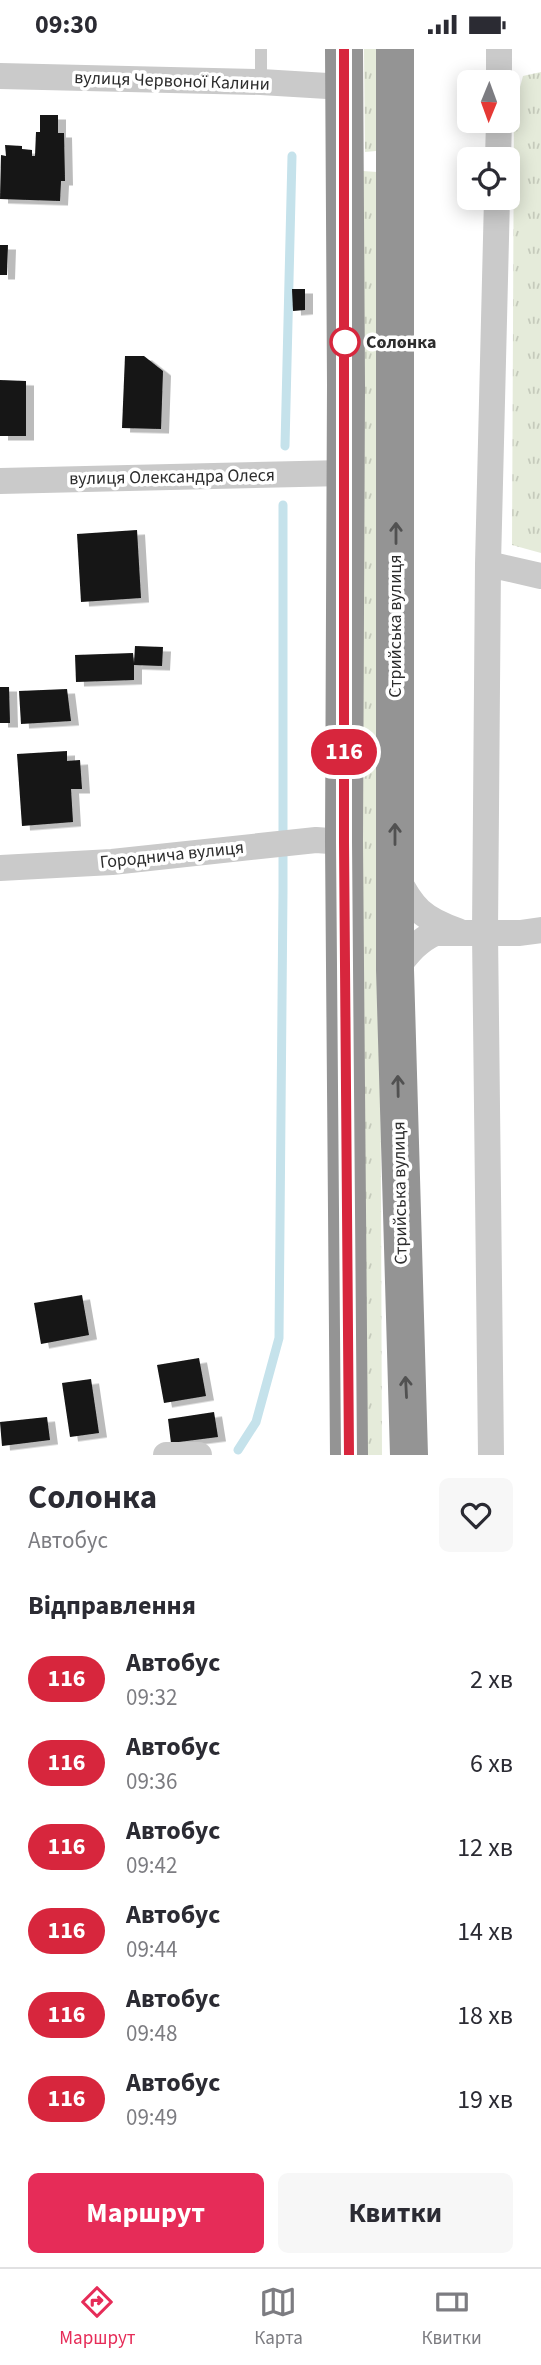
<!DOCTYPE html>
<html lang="uk">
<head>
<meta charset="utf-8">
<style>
	:root { --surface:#fff; --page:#f7f7f7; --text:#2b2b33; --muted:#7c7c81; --line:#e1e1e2; --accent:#e62c58 }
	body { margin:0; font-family:"Source Sans 3",sans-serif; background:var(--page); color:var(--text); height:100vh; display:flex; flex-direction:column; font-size:26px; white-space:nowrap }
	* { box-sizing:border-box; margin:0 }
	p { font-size:23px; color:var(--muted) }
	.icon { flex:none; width:38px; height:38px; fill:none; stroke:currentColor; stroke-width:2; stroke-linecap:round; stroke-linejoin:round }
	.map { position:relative; height:1406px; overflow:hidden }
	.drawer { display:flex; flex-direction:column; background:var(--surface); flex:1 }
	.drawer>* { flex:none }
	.badge { padding:0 14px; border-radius:23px; font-size:24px; line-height:46px }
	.needle { width:46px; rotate:181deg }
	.buttons { position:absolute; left:457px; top:21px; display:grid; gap:14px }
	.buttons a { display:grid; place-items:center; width:63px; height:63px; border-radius:10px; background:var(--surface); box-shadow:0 4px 18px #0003; font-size:35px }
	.map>.badge { position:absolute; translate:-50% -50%; box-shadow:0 0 0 4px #fff }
	h2 { padding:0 28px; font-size:26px; line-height:63px }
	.round { display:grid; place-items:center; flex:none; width:74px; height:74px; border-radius:10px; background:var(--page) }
	.overview { display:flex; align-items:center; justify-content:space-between; height:119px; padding:0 28px }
	h1 { font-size:33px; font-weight:700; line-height:52px }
	.button { display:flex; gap:14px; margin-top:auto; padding:14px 28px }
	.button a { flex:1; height:80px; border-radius:10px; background:var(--accent); color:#fff; font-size:28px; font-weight:700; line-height:80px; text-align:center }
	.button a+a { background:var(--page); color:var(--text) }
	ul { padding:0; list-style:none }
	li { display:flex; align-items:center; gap:21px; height:84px; padding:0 28px }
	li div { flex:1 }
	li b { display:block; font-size:26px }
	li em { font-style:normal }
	li .badge { min-width:77px; font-weight:700; text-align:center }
	.status { display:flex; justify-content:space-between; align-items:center; height:49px; padding:0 35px; background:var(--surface); direction:ltr }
	.status svg { height:19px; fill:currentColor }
	.dock { display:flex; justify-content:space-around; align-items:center; height:98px; border-top:2px solid var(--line); background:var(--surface); font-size:19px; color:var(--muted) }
	.dock a { display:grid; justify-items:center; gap:4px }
	.dock .selected { color:var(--accent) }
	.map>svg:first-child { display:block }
	.grass { fill:url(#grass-tufts) }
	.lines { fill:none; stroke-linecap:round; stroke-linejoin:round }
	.stream { stroke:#c5e2eb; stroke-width:9 }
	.building { fill:#141414; filter:url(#shadow) }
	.lane { stroke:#cacaca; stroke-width:12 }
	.street { stroke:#cacaca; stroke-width:26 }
	.highway { stroke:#949494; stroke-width:38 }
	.oneway { stroke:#515151 }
	.line-casing { stroke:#fff; stroke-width:16 }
	.line { stroke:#d7263d; stroke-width:10 }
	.stop-dot { fill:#fff; stroke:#d7263d; stroke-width:3.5 }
	.labels { text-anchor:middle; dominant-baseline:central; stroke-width:7; stroke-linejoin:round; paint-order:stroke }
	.street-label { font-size:18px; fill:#2d2d2d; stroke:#fff }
	.stop-label { font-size:18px; font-weight:bold; fill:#2d2d2d; stroke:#fff; text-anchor:start }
</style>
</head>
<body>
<div class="status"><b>09:30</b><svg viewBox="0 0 49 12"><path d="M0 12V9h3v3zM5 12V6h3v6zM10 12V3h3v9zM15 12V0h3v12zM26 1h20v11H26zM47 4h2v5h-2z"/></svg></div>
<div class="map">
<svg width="541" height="1406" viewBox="0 0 541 1406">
	<defs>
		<pattern id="grass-tufts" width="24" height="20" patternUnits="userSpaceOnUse" patternTransform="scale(1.75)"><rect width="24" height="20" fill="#e5ebda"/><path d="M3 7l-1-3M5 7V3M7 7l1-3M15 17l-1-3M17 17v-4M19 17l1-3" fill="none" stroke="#c5cabb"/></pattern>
		<filter id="shadow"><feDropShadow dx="8" dy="4.5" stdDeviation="0" flood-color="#0004"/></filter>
	</defs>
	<rect width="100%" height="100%" fill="#fff"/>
	<path class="grass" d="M 364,0 L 376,0 L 376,102 L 365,103 Z
		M 541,23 L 541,504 L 512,496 L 514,60 L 523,27 Z
		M 363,122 L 377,123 L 382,1406 L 366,1406 L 363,1069 Z"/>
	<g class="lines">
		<path class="stream" d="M 285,397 L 292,107
			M 238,1401 L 256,1373 L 279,1289 L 283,842 L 283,456"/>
	</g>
	<path class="building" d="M 40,66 L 58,66 L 58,84 L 64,84 L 65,132 L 61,132 L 60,152 L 0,150 L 1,106 L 6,107 L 5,96 L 22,97 L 22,100 L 32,101 L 32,107 L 35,107 L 36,83 L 40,83 Z
		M 0,196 L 8,196 L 7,226 L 0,226 Z
		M 292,240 L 305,240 L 305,261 L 293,262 Z
		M 125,307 L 144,307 L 163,322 L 161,380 L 122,379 Z
		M 0,331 L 26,332 L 26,387 L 0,387 Z
		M 137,481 L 141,549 L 81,553 L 77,485 Z
		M 135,597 L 163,598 L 162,617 L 134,616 L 134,631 L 76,633 L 75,606 L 133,604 L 134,614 Z
		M 0,638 L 9,638 L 10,674 L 0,674 Z
		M 67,640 L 71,672 L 21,675 L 19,642 Z
		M 67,702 L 67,712 L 80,711 L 82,740 L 71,740 L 73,773 L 22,777 L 17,705 Z
		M 82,1246 L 89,1286 L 41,1295 L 34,1254 Z
		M 199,1309 L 206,1347 L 164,1354 L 157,1316 Z
		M 91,1330 L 99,1384 L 70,1388 L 62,1334 Z
		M 214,1363 L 218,1388 L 171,1394 L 168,1370 Z
		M 47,1368 L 50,1391 L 2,1397 L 0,1373 Z"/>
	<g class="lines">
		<path class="lane" d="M 261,33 L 261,0"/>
		<path class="street" d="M 499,0 L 499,33
			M 0,27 L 261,33 L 344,38
			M 498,110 L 499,72
			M 0,432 L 345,424
			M 488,515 L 541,527
			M 0,819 L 112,813 L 316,791 L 344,793
			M 396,826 C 412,859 423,870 458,882
			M 395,921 C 407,906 417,892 435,884 L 520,884 L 541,881
			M 166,1406 L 199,1406
			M 491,1406 L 485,883 L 488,515 L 497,149"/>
		<path class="highway" d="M 344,0 L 346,335 L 344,793 L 349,1406
			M 395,0 L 395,921 L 409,1406"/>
	</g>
	<defs><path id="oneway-shaft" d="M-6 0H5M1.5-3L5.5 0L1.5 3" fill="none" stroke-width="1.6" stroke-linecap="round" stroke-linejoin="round" transform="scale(1.75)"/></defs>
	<g class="oneway">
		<use href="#oneway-shaft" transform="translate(396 484) rotate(-90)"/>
		<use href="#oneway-shaft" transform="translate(395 785) rotate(-90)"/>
		<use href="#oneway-shaft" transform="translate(398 1037) rotate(-91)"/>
		<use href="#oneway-shaft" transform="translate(406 1338) rotate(-93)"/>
	</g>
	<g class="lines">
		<defs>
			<path id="line" d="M 344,0 L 344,793 L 349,1406"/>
		</defs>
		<use href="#line" class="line-casing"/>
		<use href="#line" class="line"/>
	</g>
	<circle class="stop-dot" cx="345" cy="293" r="14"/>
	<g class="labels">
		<g class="street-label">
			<text transform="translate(172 32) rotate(2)">вулиця Червоної Калини</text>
			<text transform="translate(172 428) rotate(-1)">вулиця Олександра Олеся</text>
			<text transform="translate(395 577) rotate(-90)">Стрийська вулиця</text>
			<text transform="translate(172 806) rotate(-6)">Городнича вулиця</text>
			<text transform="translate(400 1144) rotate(-91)">Стрийська вулиця</text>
		</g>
		<g class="stop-label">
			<text x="366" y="293">Солонка</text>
		</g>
	</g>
</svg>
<div class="buttons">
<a><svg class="needle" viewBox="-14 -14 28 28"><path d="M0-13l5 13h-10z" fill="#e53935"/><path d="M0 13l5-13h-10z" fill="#7c7c81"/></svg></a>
<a><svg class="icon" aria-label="locate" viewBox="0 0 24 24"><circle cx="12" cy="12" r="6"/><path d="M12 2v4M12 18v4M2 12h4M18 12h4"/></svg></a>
</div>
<b class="badge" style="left:344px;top:703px;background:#d7263d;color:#fff">116</b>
</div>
<section class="drawer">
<div class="overview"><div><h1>Солонка</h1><p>Автобус</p></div><a class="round"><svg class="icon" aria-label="heart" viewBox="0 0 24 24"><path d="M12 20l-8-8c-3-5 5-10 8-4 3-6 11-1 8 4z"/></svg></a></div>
<h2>Відправлення</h2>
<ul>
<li><span class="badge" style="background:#d7263d;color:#fff">116</span><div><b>Автобус</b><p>09:32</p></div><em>2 хв</em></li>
<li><span class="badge" style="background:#d7263d;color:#fff">116</span><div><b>Автобус</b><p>09:36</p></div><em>6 хв</em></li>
<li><span class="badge" style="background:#d7263d;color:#fff">116</span><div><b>Автобус</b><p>09:42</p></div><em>12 хв</em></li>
<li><span class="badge" style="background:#d7263d;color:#fff">116</span><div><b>Автобус</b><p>09:44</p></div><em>14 хв</em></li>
<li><span class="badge" style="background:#d7263d;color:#fff">116</span><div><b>Автобус</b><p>09:48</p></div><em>18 хв</em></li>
<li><span class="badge" style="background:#d7263d;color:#fff">116</span><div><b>Автобус</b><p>09:49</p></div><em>19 хв</em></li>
</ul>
<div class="button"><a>Маршрут</a><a>Квитки</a></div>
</section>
<nav class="dock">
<a class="selected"><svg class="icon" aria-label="directions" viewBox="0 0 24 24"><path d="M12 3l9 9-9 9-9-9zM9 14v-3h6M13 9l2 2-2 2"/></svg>Маршрут</a>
<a><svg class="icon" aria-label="map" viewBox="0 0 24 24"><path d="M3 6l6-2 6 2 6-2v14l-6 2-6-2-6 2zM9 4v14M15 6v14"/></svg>Карта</a>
<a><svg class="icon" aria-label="tickets" viewBox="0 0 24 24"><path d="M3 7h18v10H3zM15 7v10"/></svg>Квитки</a>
</nav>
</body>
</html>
